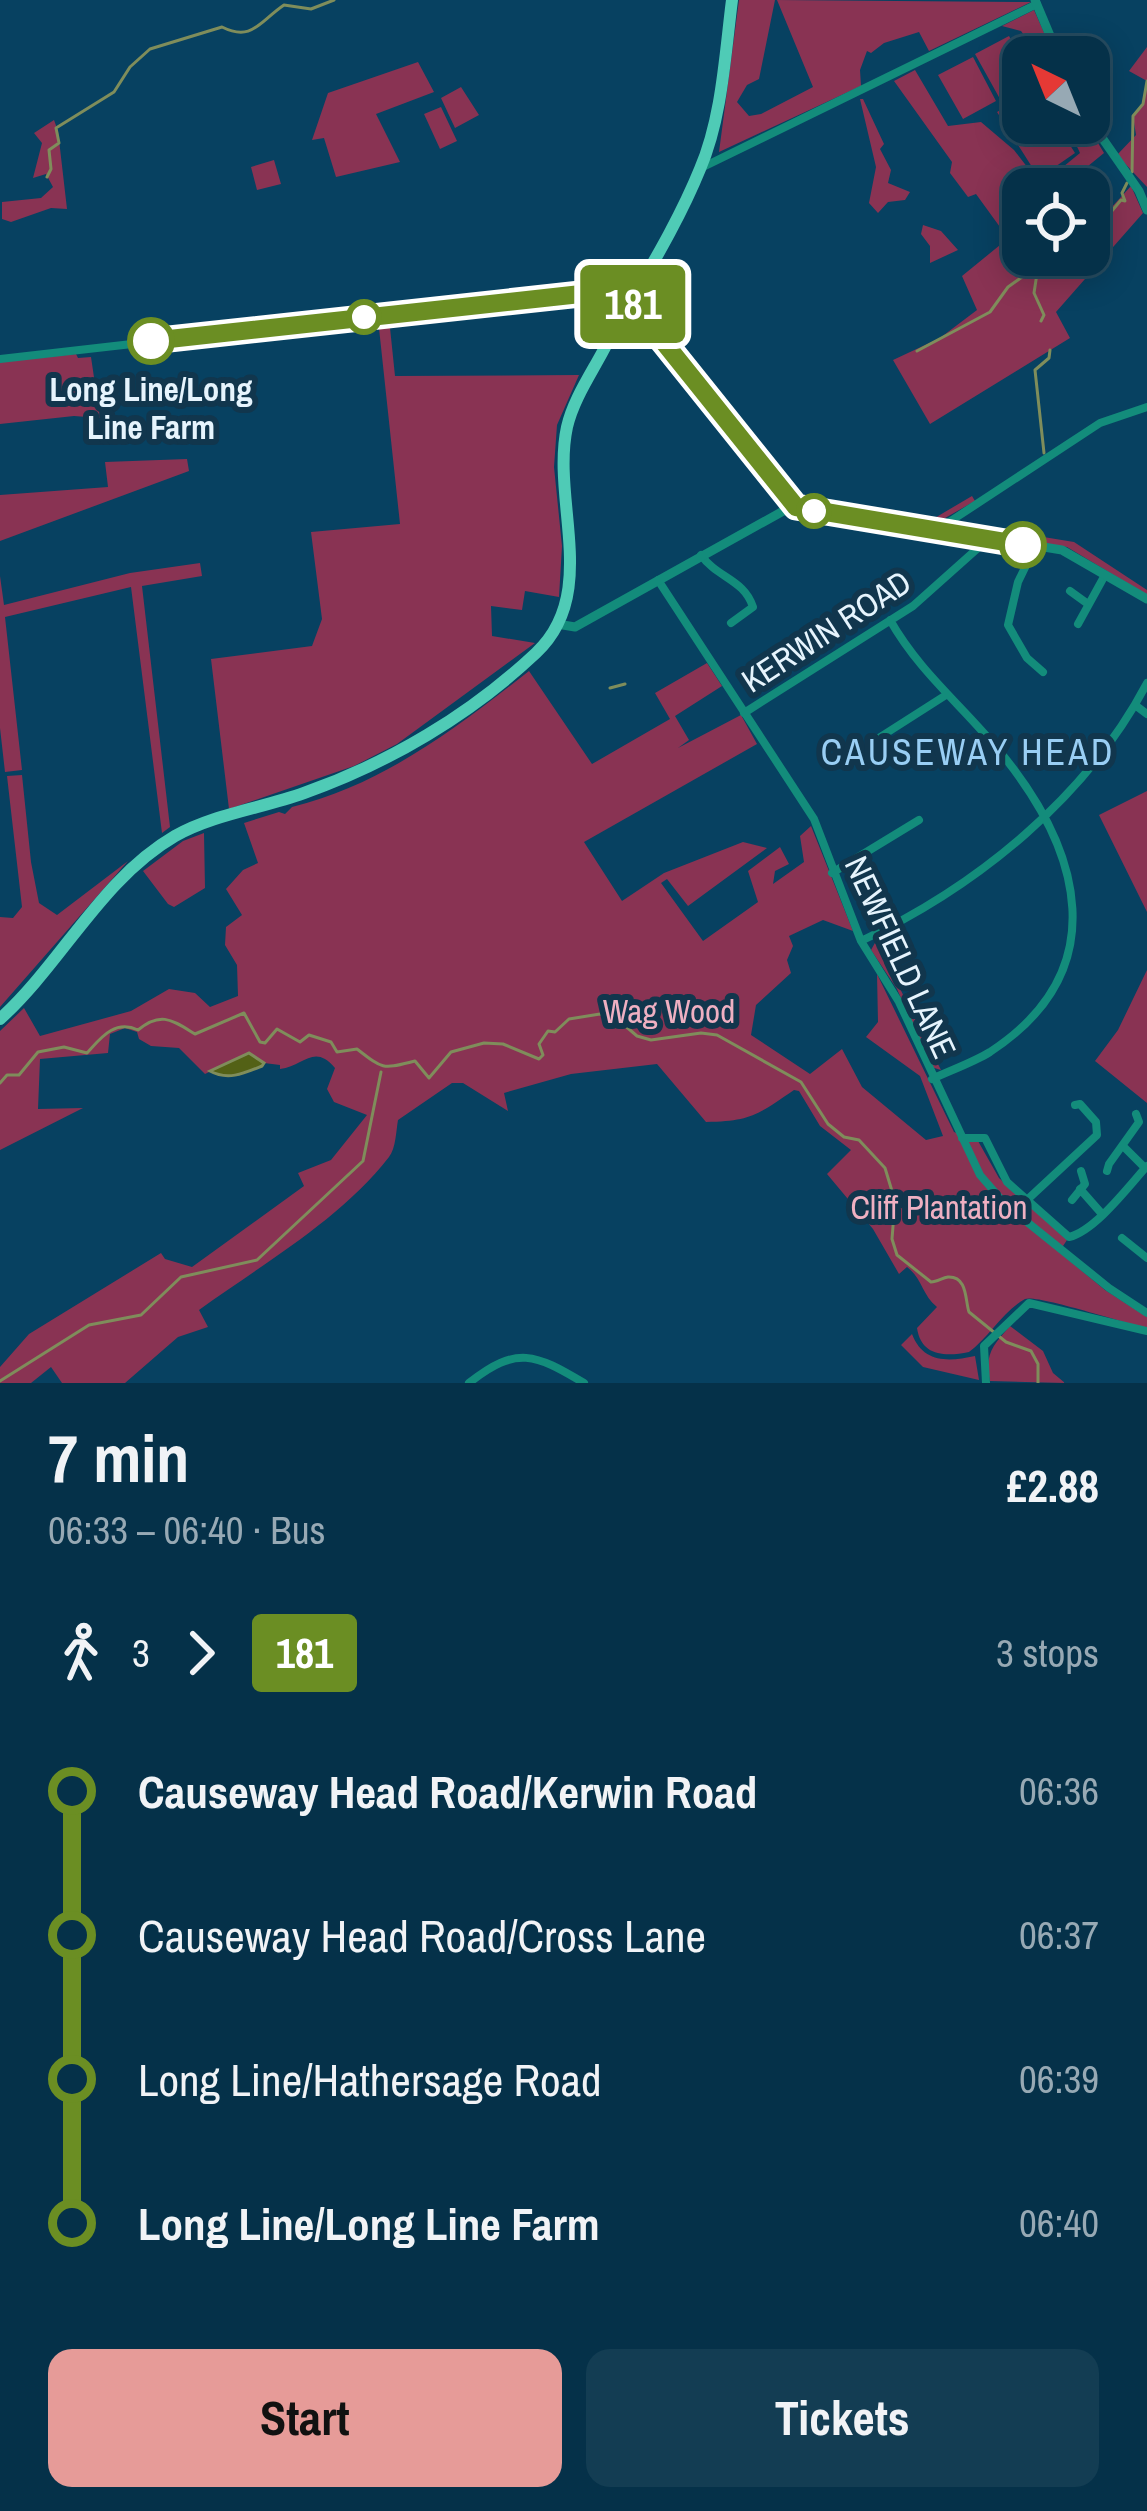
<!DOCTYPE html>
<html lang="en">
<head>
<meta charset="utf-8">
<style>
	:root { --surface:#053149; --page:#133d53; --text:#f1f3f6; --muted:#97a9b4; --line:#264c61; --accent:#e69b98 }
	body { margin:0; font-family:"Archivo Narrow",sans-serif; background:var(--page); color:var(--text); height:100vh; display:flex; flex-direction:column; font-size:45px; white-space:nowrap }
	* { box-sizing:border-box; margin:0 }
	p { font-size:39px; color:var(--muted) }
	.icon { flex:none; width:66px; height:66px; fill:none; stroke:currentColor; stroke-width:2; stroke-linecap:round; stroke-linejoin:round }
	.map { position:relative; height:1383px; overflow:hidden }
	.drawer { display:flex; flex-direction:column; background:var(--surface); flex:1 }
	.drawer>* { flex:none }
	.badge { padding:0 24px; border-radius:9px; font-size:42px; line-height:78px }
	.needle { width:78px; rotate:317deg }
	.fabs { position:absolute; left:1002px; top:36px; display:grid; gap:24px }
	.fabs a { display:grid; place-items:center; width:108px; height:108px; border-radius:24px; background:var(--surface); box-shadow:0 6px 30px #0003,0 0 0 3px var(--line); font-size:60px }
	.map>.badge { position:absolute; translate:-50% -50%; box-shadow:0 0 0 6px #fff }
	.legs { display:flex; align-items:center; gap:18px; height:132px; padding:0 48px; font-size:39px }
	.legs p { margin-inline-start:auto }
	.head { display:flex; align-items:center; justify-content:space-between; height:204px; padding:0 48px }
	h1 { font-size:66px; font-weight:700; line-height:90px }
	.action { display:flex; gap:24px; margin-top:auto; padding:24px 48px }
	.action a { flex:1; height:138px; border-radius:24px; background:var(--accent); color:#111; font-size:48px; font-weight:700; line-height:138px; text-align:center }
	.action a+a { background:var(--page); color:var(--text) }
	ul { padding:0 48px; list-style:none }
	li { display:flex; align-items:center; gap:42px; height:144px; font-size:45px }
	li i { display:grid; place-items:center; width:18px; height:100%; margin:0 15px; background:currentColor }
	li i::after { content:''; width:30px; height:30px; margin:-15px; border:9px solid; border-radius:50%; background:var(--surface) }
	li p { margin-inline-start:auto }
	li:first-child i { background:linear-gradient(#0000 50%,currentColor 0) }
	li:last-child i { background:linear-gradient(currentColor 50%,#0000 0) }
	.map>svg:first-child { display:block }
	.green { fill:#893353 }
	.water { fill:#536116; stroke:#7f8d5b; stroke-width:3 }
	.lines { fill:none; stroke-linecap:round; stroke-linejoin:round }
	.stream { stroke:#7f8d5b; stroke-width:3 }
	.minor { stroke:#138c7b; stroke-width:8 }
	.tertiary { stroke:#138c7b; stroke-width:9 }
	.primary { stroke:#4fcbb6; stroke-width:12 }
	.line-1-casing { stroke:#fff; stroke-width:27 }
	.line-1 { stroke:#6b8e23; stroke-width:18 }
	.stop-1-dot { fill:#fff; stroke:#6b8e23; stroke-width:6 }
	.labels { text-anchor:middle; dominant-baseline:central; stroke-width:12; stroke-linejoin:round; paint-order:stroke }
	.stop-label { font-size:33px; font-weight:bold; fill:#e6f4fd; stroke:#11364d }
	.street-label { font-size:33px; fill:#e6f4fd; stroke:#11364d }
	.park-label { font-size:33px; fill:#efb0c2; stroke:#11364d }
	.neighbourhood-label { font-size:36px; letter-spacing:3px; fill:#99cef4; stroke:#11364d }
</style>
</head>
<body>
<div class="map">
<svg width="1147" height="1383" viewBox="0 0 1147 1383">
	<rect width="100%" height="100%" fill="#074161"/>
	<path class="green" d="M 739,0 L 775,0 L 759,79 L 747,85 L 737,102 L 749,116 L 761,114 L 813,87 L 777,0 L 1031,2 L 929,51 L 919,32 L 884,43 L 871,53 L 867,51 L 860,70 L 861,86 L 719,152 Z
		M 1034,10 L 1055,57 L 1040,57 L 1021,31 L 1002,26 Z
		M 1009,36 L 1023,61 L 1023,87 L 1000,99 L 975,54 Z
		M 1147,47 L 1147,187 L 1117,155 L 1136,135 L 1133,116 L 1143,104 L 1147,81 L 1129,71 Z
		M 973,57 L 996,101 L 963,119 L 938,75 Z
		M 418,62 L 434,92 L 376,114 L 400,162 L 336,177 L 324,138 L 312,140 L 328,93 Z
		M 915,70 L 948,126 L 981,122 L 1014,150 L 1041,185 L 1080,153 L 1066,123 L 1086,123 L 1104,153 L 1060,189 L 1023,189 L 1023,219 L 1005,234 L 976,194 L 968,197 L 950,173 L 952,162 L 894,81 Z
		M 461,87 L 479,115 L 455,128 L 441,98 Z
		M 1023,97 L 1023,123 L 1056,123 L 1075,153 L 1039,178 L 997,112 Z
		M 860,99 L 863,99 L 884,144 L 880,149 L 891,170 L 888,183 L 910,192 L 905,200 L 888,202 L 878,213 L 869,203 L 876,167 Z
		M 441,107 L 457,141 L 440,149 L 424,114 Z
		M 54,120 L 58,131 L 67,209 L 51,208 L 11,222 L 2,219 L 2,202 L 41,198 L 53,187 L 46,174 L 33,178 L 42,143 L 34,133 Z
		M 274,160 L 281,184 L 257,190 L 251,167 Z
		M 1131,186 L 1143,213 L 1056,312 L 1070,338 L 930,424 L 893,360 L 940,338 L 977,310 L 962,276 L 1016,232 L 1023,240 L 1023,255 L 1089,255 L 1089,232 Z
		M 923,225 L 941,231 L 958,250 L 930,263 L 930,246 L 921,234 Z
		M 389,318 L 395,376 L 579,375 L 557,425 L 554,467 L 562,546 L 559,597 L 525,591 L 522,610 L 491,606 L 492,636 L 535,643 L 397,744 L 354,766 L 229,809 L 211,659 L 312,646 L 322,619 L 311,532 L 400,524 L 378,319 Z
		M 76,354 L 78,358 L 91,357 L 100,418 L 74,416 L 0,424 L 0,362 Z
		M 187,459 L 189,471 L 0,541 L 0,495 L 108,487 L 105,462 Z
		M 972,496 L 975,501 L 931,526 L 816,507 L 818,498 L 933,519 Z
		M 952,522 L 1074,542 L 1147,590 L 1147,595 L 1067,547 L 945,529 Z
		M 200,563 L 202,576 L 142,586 L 170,827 L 162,833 L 131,587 L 5,617 L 22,770 L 5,772 L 0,728 L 0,576 L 4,605 L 130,573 Z
		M 707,663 L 722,686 L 675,716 L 689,740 L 678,748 L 741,715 L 757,744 L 584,842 L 622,901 L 664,873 L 743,842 L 767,848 L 688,906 L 667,879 L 661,883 L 703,941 L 758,902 L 748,871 L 780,847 L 789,864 L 775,871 L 773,884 L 804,862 L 800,836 L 811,826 L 853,931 L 823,920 L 789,936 L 793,946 L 787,960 L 791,973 L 756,1005 L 751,1035 L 810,1074 L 842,1049 L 862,1087 L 926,1140 L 943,1136 L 920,1076 L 866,1037 L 878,1022 L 877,974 L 954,1132 L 978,1141 L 999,1178 L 1067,1240 L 1059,1252 L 1105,1290 L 1147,1317 L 1147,1328 C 1127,1324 1036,1294 1025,1299 C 1004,1310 988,1338 969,1352 C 945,1357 921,1356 917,1328 L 937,1307 C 922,1295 922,1278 907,1267 L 899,1274 L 873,1229 L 827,1174 L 851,1150 L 820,1126 L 799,1091 L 794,1090 C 757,1115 752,1121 706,1122 L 657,1064 L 571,1074 L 504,1093 L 508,1111 L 463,1083 L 452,1083 L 398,1120 C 396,1131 396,1148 389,1157 C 340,1220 264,1263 199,1310 L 208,1327 L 178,1337 L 125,1383 L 62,1383 L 51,1367 L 31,1383 L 0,1383 L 0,1367 L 29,1334 L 161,1253 L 165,1259 L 192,1267 L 304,1186 L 298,1173 L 331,1160 L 367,1115 L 334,1102 L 327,1089 L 335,1068 C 314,1043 304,1066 280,1069 L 280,1065 L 264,1063 L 249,1053 L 205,1074 L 179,1048 L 151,1046 L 139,1039 L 137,1032 L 125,1028 L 110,1034 L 108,1053 L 40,1059 L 38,1109 L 83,1108 L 0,1150 L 0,1031 L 24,1008 L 40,1036 L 131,1011 L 169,989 L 195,993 L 210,1007 L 238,996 L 237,965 L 225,945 L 226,927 L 242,915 L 226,889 L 243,870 L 258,863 L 244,823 L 279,812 L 285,814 L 292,807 C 384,784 455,729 529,671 L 592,764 L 670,719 L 655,693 Z
		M 22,775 L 31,862 L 39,903 L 57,915 L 128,861 L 0,1007 L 0,917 L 13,918 L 22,907 L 7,776 Z
		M 1147,791 L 1147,912 L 1099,815 Z
		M 204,833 L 205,888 L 174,907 L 168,904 L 143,871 L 183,841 Z
		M 876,941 L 941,1070 L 931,1067 L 897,989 L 871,950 Z
		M 1147,970 L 1147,1103 L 1095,1061 L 1118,1030 Z
		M 1010,1326 L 1043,1351 L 1053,1373 L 1065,1383 L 990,1381 C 984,1355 993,1345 1010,1326 Z
		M 912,1334 C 923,1363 948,1362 975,1356 L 979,1380 L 923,1367 L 901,1345 Z"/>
	<path class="water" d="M 249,1053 L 264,1063 L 262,1066 C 245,1073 228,1081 210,1071 Z"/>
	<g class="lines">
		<path class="stream" d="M 1132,172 L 1133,116 L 1143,104 L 1147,81
			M 47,177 L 51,169 L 49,150 L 59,143 L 56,128 L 114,92 L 130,67 L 150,49 L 222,27 C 252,42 259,22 284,5 L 311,9 L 334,0
			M 1089,234 L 1103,213 L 1111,212 L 1121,200 L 1125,201 L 1122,193 L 1127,183
			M 1038,267 L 1034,293 L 1044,315 L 1041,321
			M 917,351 L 990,312 L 1008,287 L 1036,267 L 1064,262 L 1074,255
			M 1044,453 L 1035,370 L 1049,358 L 1050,350
			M 610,688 L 625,684
			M 0,1083 L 7,1075 L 19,1075 L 38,1052 L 64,1047 L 87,1053 C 100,1039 114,1019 138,1030 C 161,1011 172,1020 195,1034 L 244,1013 L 260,1042 L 265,1043 L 277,1029 L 300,1042 L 309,1035 L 331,1042 L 337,1052 L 357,1049 C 384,1070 382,1069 415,1061 L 429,1078 L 451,1052 L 484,1043 L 503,1044 L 539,1059 L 543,1055 L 539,1044 L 548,1031 L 555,1032 L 569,1019 L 600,1014 L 615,1017 L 637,1036 L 651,1040 L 701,1033 L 717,1035 L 801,1082 L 828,1124 L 844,1137 L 859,1140 L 885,1168 L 895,1201 L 892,1239 L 897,1255 L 931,1282 C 937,1282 942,1278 948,1277 C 968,1276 965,1301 969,1312 L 1006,1342 L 1031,1351 L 1038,1364 L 1038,1383
			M 0,1381 L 89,1325 L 141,1315 L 181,1277 L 257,1260 L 363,1161 L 381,1072"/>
		<path class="minor" d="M 701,168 L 1037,4
			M 0,359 L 606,290 L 621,291 L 630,300
			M 937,530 L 1100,423 L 1147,407
			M 1035,547 L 1018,582 L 1008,625 L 1027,658 L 1043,672
			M 701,555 C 717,578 744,579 753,607 L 731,623
			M 658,580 L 814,819 L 861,941 L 899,1002 L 980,1175 L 1006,1205 L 1109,1288 L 1147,1313
			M 1070,591 L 1088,604
			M 890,620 C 920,673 964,707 1001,753 C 1081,851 1115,970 990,1052 C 972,1063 951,1070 932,1079
			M 1078,624 L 1105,575
			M 1135,705 L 1147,714
			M 744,713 L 913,606 L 987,540
			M 874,741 L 946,695
			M 832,873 L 919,820
			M 861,941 C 978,886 1087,797 1147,683
			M 962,1138 L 985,1138 L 1007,1182 L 1069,1237 C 1095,1231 1128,1187 1147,1166
			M 1125,1148 L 1145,1168
			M 1107,1171 L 1109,1164 L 1139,1122 L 1136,1114
			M 1080,1189 L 1102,1214
			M 1028,1199 L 1097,1135 L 1096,1122 L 1080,1104 L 1075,1105
			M 1072,1200 L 1085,1184 L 1081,1171
			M 1122,1238 L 1147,1258
			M 469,1383 C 517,1345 535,1354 584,1383
			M 986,1383 L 984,1346 L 1029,1303 L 1147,1331"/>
		<path class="tertiary" d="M 1035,0 L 1059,57
			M 1089,119 L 1139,191 L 1147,210
			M 630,300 L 796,507 L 1062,550 L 1147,599
			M 557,624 L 575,627 L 794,505"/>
		<path class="primary" d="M 0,1019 C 62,963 101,879 175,836 C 214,814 263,808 304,793 C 389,763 470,715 536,653 C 600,593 551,501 567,427 C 573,401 589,377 602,353 C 634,293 674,233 700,169 C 722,118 725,55 732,0"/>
	</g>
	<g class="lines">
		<defs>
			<path id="line-1" d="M 151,341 L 617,290 L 630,300 L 796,507 L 1023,545"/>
		</defs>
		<use href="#line-1" class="line-1-casing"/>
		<use href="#line-1" class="line-1"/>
	</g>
	<g class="stop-1-dot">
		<circle cx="364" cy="317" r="15"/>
		<circle cx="151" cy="341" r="21"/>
		<circle cx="814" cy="511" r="15"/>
		<circle cx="1023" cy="545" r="21"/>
	</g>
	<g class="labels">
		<g class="stop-label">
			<text x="151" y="389">Long Line/Long<tspan x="151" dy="38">Line Farm</tspan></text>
		</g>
		<g class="street-label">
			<text transform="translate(826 631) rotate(-33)">KERWIN ROAD</text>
			<text transform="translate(901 957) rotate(65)">NEWFIELD LANE</text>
		</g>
		<g class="park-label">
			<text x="669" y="1011">Wag Wood</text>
			<text x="939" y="1207">Cliff Plantation</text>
		</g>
		<g class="neighbourhood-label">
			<text x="968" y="752">CAUSEWAY HEAD</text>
		</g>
	</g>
</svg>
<div class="fabs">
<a><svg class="needle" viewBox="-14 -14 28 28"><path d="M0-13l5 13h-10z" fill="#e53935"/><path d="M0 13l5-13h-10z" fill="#97a9b4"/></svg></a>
<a><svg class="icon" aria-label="locate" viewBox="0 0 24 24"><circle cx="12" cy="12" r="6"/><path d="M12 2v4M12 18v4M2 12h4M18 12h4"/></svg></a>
</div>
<b class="badge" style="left:633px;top:304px;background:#6b8e23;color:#fff">181</b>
</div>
<section class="drawer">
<div class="head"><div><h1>7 min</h1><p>06:33 – 06:40 · Bus</p></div><b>£2.88</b></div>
<div class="legs"><svg class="icon" aria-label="walk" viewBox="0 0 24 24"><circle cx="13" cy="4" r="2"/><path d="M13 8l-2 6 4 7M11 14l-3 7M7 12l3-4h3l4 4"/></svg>3<svg class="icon" aria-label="forward" viewBox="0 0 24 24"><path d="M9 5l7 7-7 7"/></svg><b class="badge" style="background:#6b8e23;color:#fff">181</b><p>3 stops</p></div>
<ul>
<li><i style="color:#6b8e23"></i><b>Causeway Head Road/Kerwin Road</b><p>06:36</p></li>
<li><i style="color:#6b8e23"></i><span>Causeway Head Road/Cross Lane</span><p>06:37</p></li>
<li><i style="color:#6b8e23"></i><span>Long Line/Hathersage Road</span><p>06:39</p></li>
<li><i style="color:#6b8e23"></i><b>Long Line/Long Line Farm</b><p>06:40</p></li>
</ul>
<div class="action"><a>Start</a><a>Tickets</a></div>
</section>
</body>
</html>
